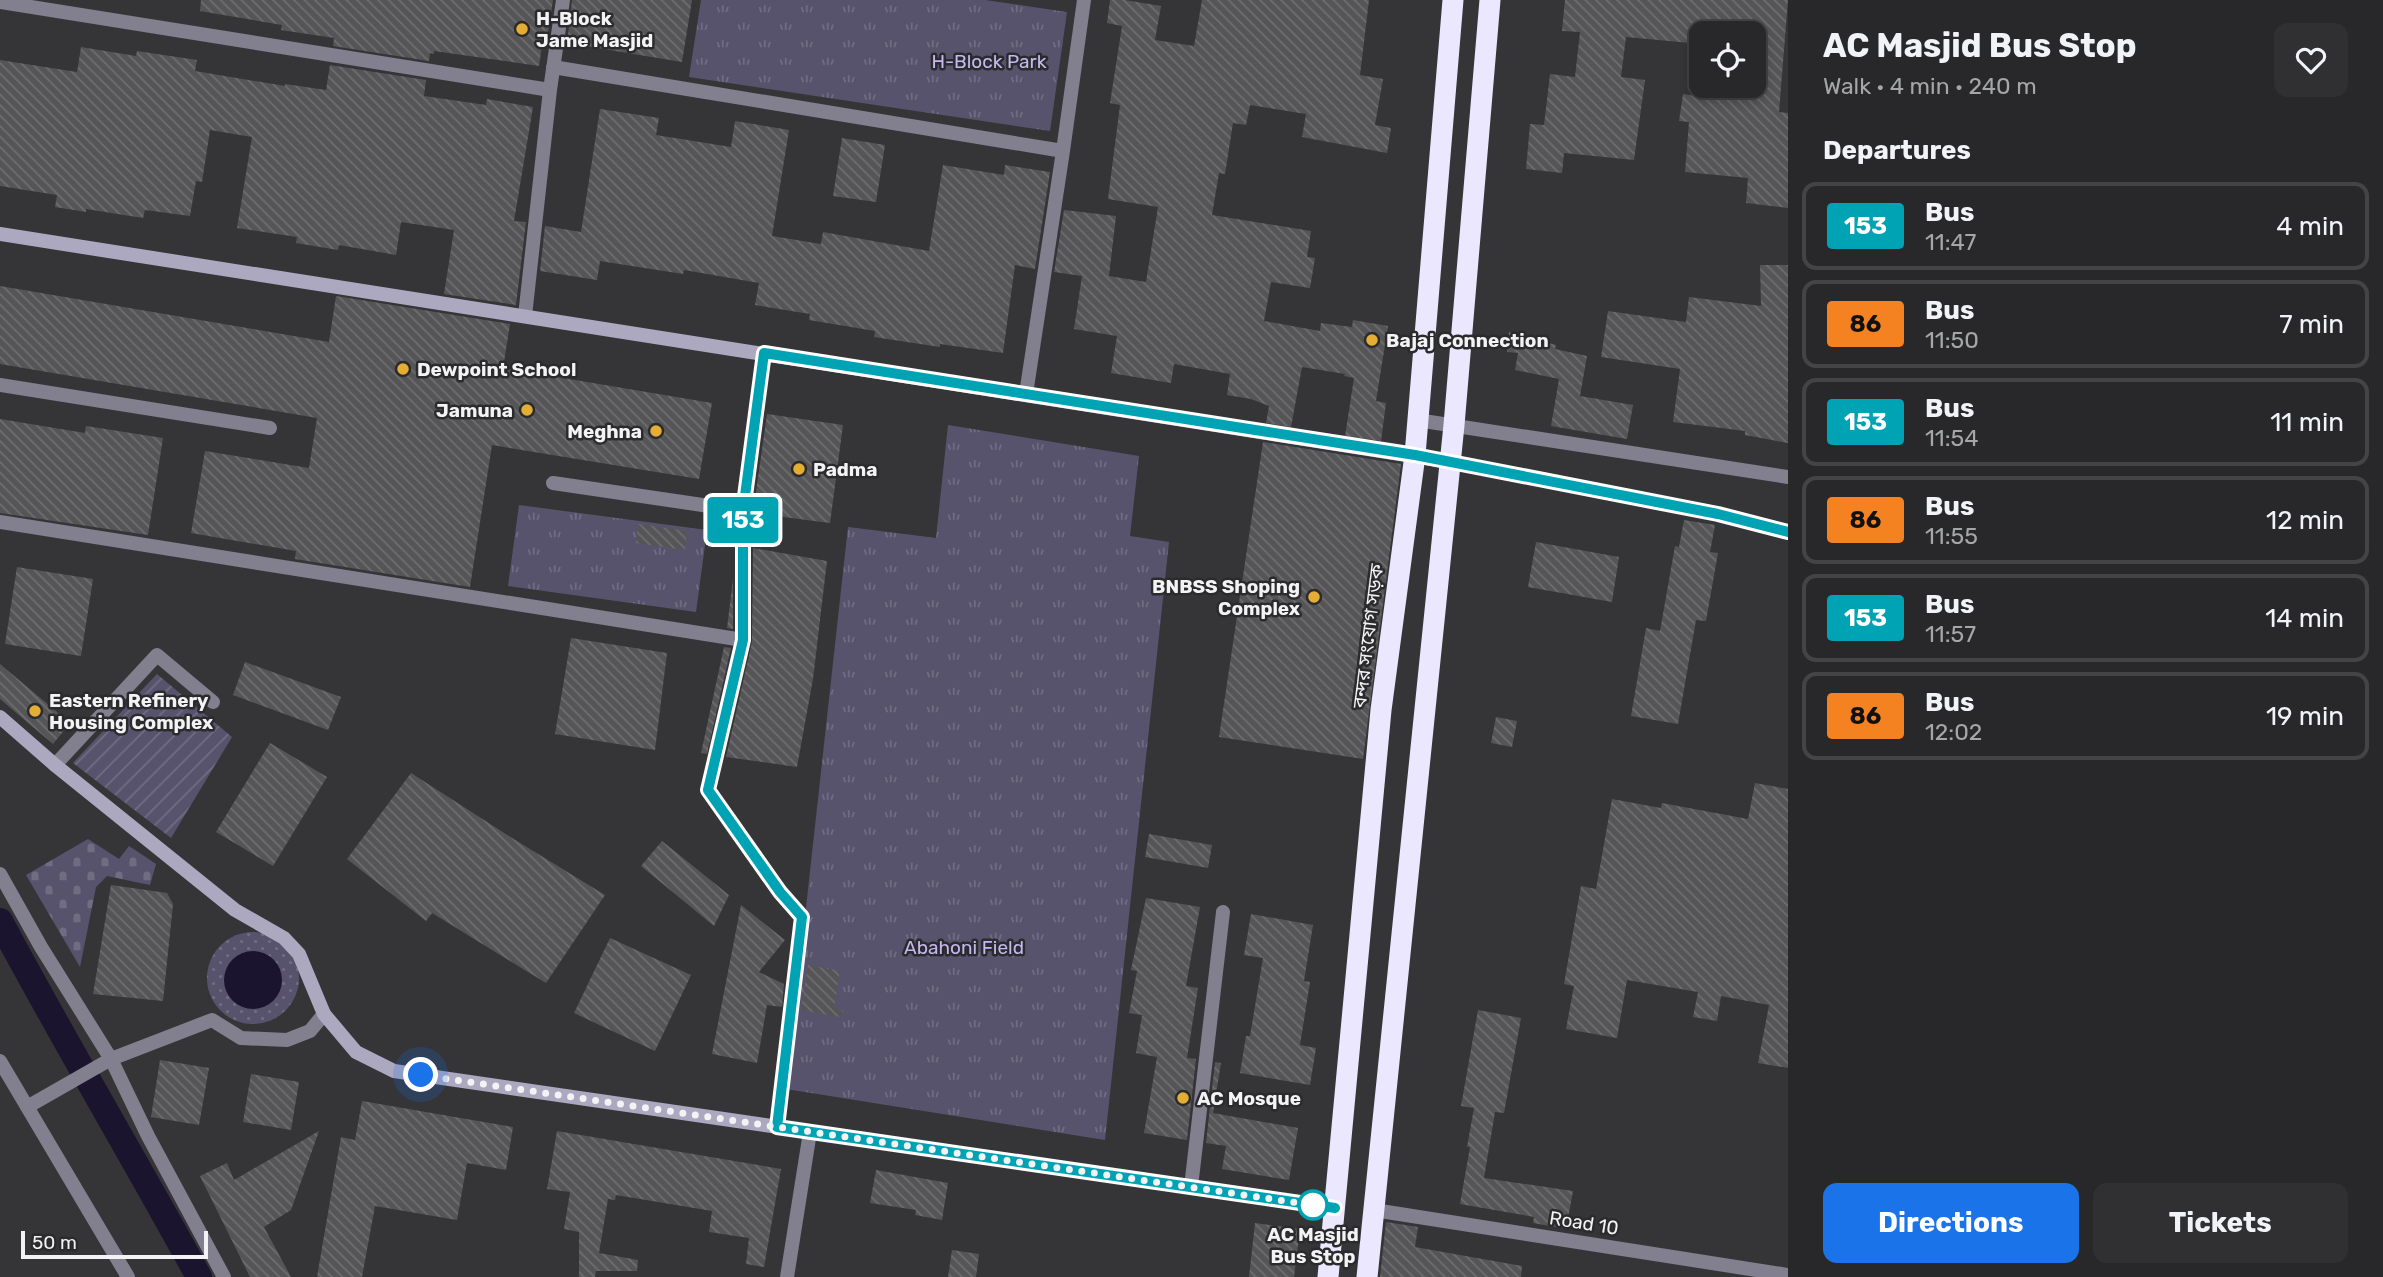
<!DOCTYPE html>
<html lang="en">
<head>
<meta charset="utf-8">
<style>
	:root { --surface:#28282a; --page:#303032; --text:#f1f3f6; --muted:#a5a6a8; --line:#444447; --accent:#1a73e8 }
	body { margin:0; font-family:Rubik,"Noto Sans Bengali",sans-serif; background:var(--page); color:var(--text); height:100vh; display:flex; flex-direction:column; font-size:26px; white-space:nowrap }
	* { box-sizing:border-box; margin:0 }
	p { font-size:23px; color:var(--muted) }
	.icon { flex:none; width:38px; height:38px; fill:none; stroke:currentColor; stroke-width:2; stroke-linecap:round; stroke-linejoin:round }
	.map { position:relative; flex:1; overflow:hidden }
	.sheet { display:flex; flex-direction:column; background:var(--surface); width:595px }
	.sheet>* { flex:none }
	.badge { padding:0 14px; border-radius:5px; font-size:24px; line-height:46px }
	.fabs { position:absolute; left:1689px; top:21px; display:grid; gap:14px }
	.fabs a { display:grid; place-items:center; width:77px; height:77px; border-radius:14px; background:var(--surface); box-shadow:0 4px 10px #0003,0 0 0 2px var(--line); font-size:35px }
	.scale { position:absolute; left:21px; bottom:18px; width:187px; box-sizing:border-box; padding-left:7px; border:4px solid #f3f3f5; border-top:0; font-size:19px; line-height:24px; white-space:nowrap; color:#f3f3f5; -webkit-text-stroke:5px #2b2b2e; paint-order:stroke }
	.you { position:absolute; width:35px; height:35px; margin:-18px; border:5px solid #fff; border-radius:50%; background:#1a73e8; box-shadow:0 0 0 10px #1a73e833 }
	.map>.badge { position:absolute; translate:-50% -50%; box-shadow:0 0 0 4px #fff }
	h2 { padding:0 35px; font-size:26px; line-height:63px }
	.round { display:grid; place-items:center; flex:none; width:74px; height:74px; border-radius:14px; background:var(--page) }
	.summary { display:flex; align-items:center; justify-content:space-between; height:119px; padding:0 35px }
	h1 { font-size:33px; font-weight:700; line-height:52px }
	.button { display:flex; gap:14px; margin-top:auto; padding:14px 35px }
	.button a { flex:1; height:80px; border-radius:14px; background:var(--accent); color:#fff; font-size:28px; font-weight:700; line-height:80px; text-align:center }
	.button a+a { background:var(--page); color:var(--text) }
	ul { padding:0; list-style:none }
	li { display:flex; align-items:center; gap:21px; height:88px; margin:0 14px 10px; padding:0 21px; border:4px solid var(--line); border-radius:14px }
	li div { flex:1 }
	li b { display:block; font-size:26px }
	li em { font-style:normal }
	li .badge { min-width:77px; font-weight:700; text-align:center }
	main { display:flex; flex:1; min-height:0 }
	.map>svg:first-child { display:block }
	.grass { fill:url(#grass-dots) }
	.cemetery { fill:url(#cemetery-stones) }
	.park { fill:url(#park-tufts) }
	.garden { fill:url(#garden-furrows) }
	.water { fill:#1b142e }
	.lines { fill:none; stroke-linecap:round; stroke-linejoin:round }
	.canal { stroke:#1b142e; stroke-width:26 }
	.building { fill:url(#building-back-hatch) }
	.lane { stroke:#827f8e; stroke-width:14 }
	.street { stroke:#827f8e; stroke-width:14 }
	.secondary { stroke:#aca8c0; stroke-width:14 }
	.highway { stroke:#ebe7fe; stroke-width:21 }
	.line-casing { stroke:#fff; stroke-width:16 }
	.line { stroke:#00a3b4; stroke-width:10 }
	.walk { stroke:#f3f3f5; stroke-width:7; stroke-dasharray:0 12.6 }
	.poi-dot { fill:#e4ae35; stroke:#2b2b2e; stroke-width:2.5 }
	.stop-dot { fill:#fff; stroke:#00a3b4; stroke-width:3.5 }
	.labels { text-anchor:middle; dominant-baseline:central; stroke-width:5; stroke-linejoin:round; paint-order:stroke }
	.poi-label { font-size:19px; font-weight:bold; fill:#f3f3f5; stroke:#2b2b2e; text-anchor:start }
	.park-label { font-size:19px; fill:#c3b8f1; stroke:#2b2b2e }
	.street-label { font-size:19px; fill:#f3f3f5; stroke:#2b2b2e }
	.stop-label { font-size:19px; font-weight:bold; fill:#f3f3f5; stroke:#2b2b2e }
</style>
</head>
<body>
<main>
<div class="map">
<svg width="1788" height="1277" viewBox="0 0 1788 1277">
	<defs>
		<pattern id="grass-dots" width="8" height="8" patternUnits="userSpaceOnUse" patternTransform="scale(1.75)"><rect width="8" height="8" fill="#58536d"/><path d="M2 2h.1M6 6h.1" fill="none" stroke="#706c82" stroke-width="1.8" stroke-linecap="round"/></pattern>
		<pattern id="cemetery-stones" width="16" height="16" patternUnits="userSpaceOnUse" patternTransform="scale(1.75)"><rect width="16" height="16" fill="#58536d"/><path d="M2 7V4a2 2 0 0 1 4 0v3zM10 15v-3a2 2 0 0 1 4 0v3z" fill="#706c82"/></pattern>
		<pattern id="park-tufts" width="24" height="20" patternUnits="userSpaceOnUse" patternTransform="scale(1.75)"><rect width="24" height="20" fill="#58536d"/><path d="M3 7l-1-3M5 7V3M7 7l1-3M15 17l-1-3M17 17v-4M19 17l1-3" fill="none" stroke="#706c82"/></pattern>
		<pattern id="garden-furrows" width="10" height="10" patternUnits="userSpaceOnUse" patternTransform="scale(1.75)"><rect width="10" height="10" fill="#58536d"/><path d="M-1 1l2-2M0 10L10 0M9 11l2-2" fill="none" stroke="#706c82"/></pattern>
		<pattern id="building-back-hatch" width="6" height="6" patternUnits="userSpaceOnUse" patternTransform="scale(1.75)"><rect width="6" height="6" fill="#555558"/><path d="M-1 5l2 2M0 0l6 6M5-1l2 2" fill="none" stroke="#6e6e71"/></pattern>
	</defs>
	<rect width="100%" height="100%" fill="#353538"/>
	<path class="grass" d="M207 978a46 46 0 1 1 92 0a46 46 0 1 1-92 0Z"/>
	<path class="cemetery" d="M 88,839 L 119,859 L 129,846 L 156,864 L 150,885 L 107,876 L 96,887 L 80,967 L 26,875 Z"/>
	<path class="park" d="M 701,0 L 985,0 L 1067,12 L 1050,131 L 689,77 Z
		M 948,425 L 1139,456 L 1130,536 L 1169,542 L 1105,1140 L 786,1089 L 848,527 L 936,538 Z
		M 519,505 L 707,530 L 696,612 L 508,586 Z"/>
	<path class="garden" d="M 157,674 L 232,737 L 171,838 L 73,763 Z"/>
	<path class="water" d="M224 980a29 29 0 1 1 58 0a29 29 0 1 1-58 0Z"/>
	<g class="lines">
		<path class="canal" d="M 0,921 C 64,1041 134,1158 199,1277"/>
	</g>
	<path class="building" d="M 201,0 L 553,0 L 547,40 L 543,39 L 539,66 L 434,51 L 434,54 L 430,53 L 429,61 L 333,46 L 334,38 L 281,30 L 282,25 L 200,11 Z
		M 572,0 L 692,0 L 682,62 L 567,43 Z
		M 1110,0 L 1125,0 L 1161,6 L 1155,40 L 1194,46 L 1202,0 L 1369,0 L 1360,75 L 1383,79 L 1375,125 L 1391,128 L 1387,153 L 1302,137 L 1306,114 L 1250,105 L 1246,125 L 1233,123 L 1225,174 L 1219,173 L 1212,215 L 1311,231 L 1307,257 L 1315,258 L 1310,288 L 1271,282 L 1264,321 L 1320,331 L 1321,323 L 1352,327 L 1353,320 L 1388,326 L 1376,401 L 1386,403 L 1381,441 L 1345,436 L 1354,378 L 1344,376 L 1345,374 L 1302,367 L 1291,427 L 1266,423 L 1269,406 L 1251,399 L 1227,395 L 1230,374 L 1174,364 L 1171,383 L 1111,373 L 1117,336 L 1074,329 L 1082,276 L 1054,272 L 1064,210 L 1116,216 L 1109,276 L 1146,282 L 1158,207 L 1108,199 L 1120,105 L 1110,103 L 1122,26 L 1107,23 Z
		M 1565,0 L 1788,0 L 1779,112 L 1788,113 L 1788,208 L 1746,203 L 1748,178 L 1685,172 L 1689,122 L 1679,121 L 1683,94 L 1704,97 L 1705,86 L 1754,86 L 1754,33 L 1701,33 L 1701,44 L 1626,37 L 1621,77 L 1645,80 L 1634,160 L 1564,153 L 1562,173 L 1526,169 L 1530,124 L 1544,125 L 1550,74 L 1575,77 L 1580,32 L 1562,31 Z
		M 81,47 L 136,56 L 137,51 L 197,60 L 195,71 L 285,86 L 285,84 L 326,90 L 330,65 L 426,80 L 424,96 L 486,105 L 487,99 L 533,107 L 514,221 L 526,222 L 516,305 L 444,294 L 454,230 L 401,222 L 396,255 L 339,245 L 338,250 L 296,243 L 297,237 L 237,228 L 252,137 L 210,130 L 202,182 L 196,181 L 190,216 L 145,210 L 143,218 L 86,209 L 86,212 L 55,207 L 57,195 L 0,186 L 0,60 L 77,72 Z
		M 600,109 L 659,118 L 656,135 L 731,147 L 735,121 L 789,130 L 772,236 L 821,244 L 823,232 L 929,251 L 943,165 L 1004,175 L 1005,165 L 1050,172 L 1035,269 L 1015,265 L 1003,353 L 940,344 L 940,347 L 874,337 L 875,331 L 809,320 L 810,314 L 755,305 L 759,283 L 684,270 L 683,274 L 600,261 L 597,280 L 540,271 L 545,226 L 581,232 Z
		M 842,138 L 885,145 L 876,202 L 833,196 Z
		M 1760,265 L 1788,265 L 1788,443 L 1745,435 L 1745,431 L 1673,422 L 1680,369 L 1601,357 L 1608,311 L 1686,322 L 1689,297 L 1761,306 Z
		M 0,286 L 329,342 L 336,296 L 510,324 L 503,368 L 712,403 L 699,479 L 492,445 L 470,587 L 295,559 L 296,551 L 191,533 L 205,451 L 309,468 L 317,418 L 0,364 Z
		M 1509,332 L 1556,345 L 1555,349 L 1587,356 L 1580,396 L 1633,405 L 1627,439 L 1551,426 L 1559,379 L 1515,370 L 1518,353 L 1507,352 Z
		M 767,414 L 843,425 L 830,523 L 753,513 Z
		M 0,419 L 85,433 L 86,426 L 163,438 L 148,535 L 0,513 Z
		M 1263,442 L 1401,464 L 1363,759 L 1219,737 Z
		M 1684,520 L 1715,525 L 1710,552 L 1718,553 L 1706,621 L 1696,620 L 1678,724 L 1631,716 L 1646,628 L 1660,631 L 1675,546 L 1679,547 Z
		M 638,524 L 687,531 L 685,550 L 636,543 Z
		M 1536,542 L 1619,557 L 1612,602 L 1528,587 Z
		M 753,548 L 827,561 L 813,679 L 797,767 L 726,757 L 752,642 Z
		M 17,567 L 93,579 L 81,656 L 5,644 Z
		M 733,579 L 733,629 L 727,628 Z
		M 571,638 L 667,653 L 655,750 L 555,734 Z
		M 724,647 L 731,648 L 707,754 L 701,753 Z
		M 245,662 L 341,697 L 328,730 L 233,695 Z
		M 0,664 L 70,723 L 53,744 L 0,699 Z
		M 1496,717 L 1517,721 L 1512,747 L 1491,743 Z
		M 270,743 L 327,777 L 273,866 L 216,832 Z
		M 411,773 L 512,838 L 605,895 L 546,983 L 432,913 L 426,921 L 347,859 Z
		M 1755,783 L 1788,789 L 1788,1068 L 1758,1063 L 1769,1005 L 1721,996 L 1717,1021 L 1693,1017 L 1698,992 L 1627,980 L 1617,1038 L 1566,1029 L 1574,986 L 1564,984 L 1581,886 L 1596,889 L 1612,799 L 1661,808 L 1662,803 L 1748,819 Z
		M 1149,834 L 1212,845 L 1208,868 L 1145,857 Z
		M 662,841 L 729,895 L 714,926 L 641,866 Z
		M 111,885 L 167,893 L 173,904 L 163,1001 L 93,994 Z
		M 1146,898 L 1200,907 L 1186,986 L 1198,988 L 1187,1058 L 1196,1059 L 1187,1140 L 1144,1133 L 1157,1057 L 1136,1053 L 1142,1015 L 1129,1013 L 1137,971 L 1131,970 Z
		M 741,905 L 785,940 L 759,972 L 784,984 L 782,1007 L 767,1005 L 757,1063 L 712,1054 Z
		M 1251,914 L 1313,925 L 1304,981 L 1310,982 L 1300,1045 L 1316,1048 L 1310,1085 L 1240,1073 L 1246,1036 L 1250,1036 L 1263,958 L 1244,955 Z
		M 610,938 L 691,975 L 655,1051 L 574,1013 Z
		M 808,965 L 840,971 L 834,1007 L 843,1011 L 841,1017 L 801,1010 Z
		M 1478,1010 L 1521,1018 L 1504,1113 L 1495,1112 L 1484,1178 L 1573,1191 L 1566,1229 L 1533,1223 L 1534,1217 L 1460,1204 L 1470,1147 L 1467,1147 L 1474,1108 L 1461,1106 Z
		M 160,1060 L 209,1068 L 199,1125 L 151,1117 Z
		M 1215,1062 L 1221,1063 L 1213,1113 L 1298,1128 L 1289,1180 L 1222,1169 L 1226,1146 L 1206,1143 Z
		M 251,1074 L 299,1082 L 291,1130 L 243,1122 Z
		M 362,1101 L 513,1127 L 506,1170 L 467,1163 L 457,1220 L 375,1206 L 362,1277 L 317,1277 L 341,1137 L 355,1140 Z
		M 319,1131 L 291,1210 L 264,1227 L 291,1277 L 250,1277 L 200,1176 L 227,1163 L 234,1180 Z
		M 557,1131 L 781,1169 L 764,1267 L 746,1264 L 749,1238 L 709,1232 L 712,1211 L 616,1195 L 615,1200 L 608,1199 L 599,1253 L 638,1260 L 637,1271 L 596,1271 L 595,1277 L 579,1277 L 579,1232 L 564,1229 L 570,1192 L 547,1189 Z
		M 876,1170 L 948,1183 L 942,1220 L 915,1215 L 916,1210 L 870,1203 Z
		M 1386,1222 L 1418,1227 L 1415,1247 L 1522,1266 L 1521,1277 L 1380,1277 Z
		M 1255,1223 L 1300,1229 L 1294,1277 L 1249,1277 Z
		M 952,1250 L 979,1254 L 976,1277 L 948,1277 Z"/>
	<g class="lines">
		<path class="lane" d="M 1451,462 L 1718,514 L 1788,532"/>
		<path class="street" d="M 0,2 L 550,90 L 525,316
			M 553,67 L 1063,151 L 1026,394
			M 550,90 L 563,0
			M 1063,151 L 1084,0
			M 0,385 L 270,428
			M 1417,420 L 1788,477
			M 553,483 L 743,511 L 764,353
			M 743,511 L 743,640 L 708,790 L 780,892 L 802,917 L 777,1127
			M 0,522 L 743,640
			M 55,765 L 157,655 L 213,702
			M 0,874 L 41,947 L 111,1059 L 148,1136 L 224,1277
			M 0,1061 L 128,1277
			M 27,1107 L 111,1059 L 212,1020 L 241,1038 L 287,1040 L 310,1031 L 324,1014
			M 1191,1187 L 1223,912
			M 1374,1210 L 1788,1275
			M 787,1277 L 810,1132"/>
		<path class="secondary" d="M 0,234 L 1451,462
			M 0,717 L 55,765 L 235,910 L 284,938 L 299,954 L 324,1014 L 356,1052 L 394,1071 L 1335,1208"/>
		<path class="highway" d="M 1328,1277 L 1381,710 L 1415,455 L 1453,0
			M 1367,1277 L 1454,425 L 1490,0"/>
	</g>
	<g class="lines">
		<defs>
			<path id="line" d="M 1335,1208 L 777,1127 L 802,917 L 780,892 L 708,790 L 743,640 L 743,511 L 764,353 L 1415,455 L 1718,514 L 1788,532"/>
		</defs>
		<use href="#line" class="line-casing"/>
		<use href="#line" class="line"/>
		<path class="walk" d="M 421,1075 L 1313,1205"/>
	</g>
	<g class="poi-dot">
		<circle cx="522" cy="29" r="7"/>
		<circle cx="1372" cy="340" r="7"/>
		<circle cx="403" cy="369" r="7"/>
		<circle cx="527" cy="410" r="7"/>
		<circle cx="656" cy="431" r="7"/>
		<circle cx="799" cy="469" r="7"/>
		<circle cx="1314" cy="597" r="7"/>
		<circle cx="35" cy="711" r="7"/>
		<circle cx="1183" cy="1098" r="7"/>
	</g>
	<circle class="stop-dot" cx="1313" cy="1205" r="14"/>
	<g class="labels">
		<g class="poi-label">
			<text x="536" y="18">H-Block<tspan x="536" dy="22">Jame Masjid</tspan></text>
			<text x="1386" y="340">Bajaj Connection</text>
			<text x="417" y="369">Dewpoint School</text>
			<text x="513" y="410" text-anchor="end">Jamuna</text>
			<text x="642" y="431" text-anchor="end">Meghna</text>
			<text x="813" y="469">Padma</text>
			<text x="1300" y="586" text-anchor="end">BNBSS Shoping<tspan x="1300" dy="22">Complex</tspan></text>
			<text x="49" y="700">Eastern Refinery<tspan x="49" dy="22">Housing Complex</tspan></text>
			<text x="1197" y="1098">AC Mosque</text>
		</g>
		<g class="park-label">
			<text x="989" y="61">H-Block Park</text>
			<text x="964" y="947">Abahoni Field</text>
		</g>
		<g class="street-label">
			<text transform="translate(1368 636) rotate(-83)">বন্দর সংযোগ সড়ক</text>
			<text transform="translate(1584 1223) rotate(9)">Road 10</text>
		</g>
		<g class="stop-label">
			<text x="1313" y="1234">AC Masjid<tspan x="1313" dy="22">Bus Stop</tspan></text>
		</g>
	</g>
</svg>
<div class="fabs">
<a><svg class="icon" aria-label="locate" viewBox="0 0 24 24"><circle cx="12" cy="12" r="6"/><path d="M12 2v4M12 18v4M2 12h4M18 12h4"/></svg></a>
</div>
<div class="scale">50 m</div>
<div class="you" style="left:421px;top:1075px"></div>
<b class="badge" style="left:743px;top:520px;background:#00a3b4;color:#fff">153</b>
</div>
<section class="sheet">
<div class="summary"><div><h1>AC Masjid Bus Stop</h1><p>Walk · 4 min · 240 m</p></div><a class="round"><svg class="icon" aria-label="heart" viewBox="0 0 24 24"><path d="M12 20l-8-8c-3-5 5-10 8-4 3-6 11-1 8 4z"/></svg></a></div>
<h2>Departures</h2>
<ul>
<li><span class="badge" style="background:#00a3b4;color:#fff">153</span><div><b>Bus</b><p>11:47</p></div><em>4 min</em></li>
<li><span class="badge" style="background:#f58220;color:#111">86</span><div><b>Bus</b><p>11:50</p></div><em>7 min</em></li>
<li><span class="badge" style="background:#00a3b4;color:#fff">153</span><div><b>Bus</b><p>11:54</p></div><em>11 min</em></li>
<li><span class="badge" style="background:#f58220;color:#111">86</span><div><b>Bus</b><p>11:55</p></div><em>12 min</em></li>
<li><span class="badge" style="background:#00a3b4;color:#fff">153</span><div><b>Bus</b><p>11:57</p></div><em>14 min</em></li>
<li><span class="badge" style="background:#f58220;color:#111">86</span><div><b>Bus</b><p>12:02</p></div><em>19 min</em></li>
</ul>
<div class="button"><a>Directions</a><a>Tickets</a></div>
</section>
</main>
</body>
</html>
